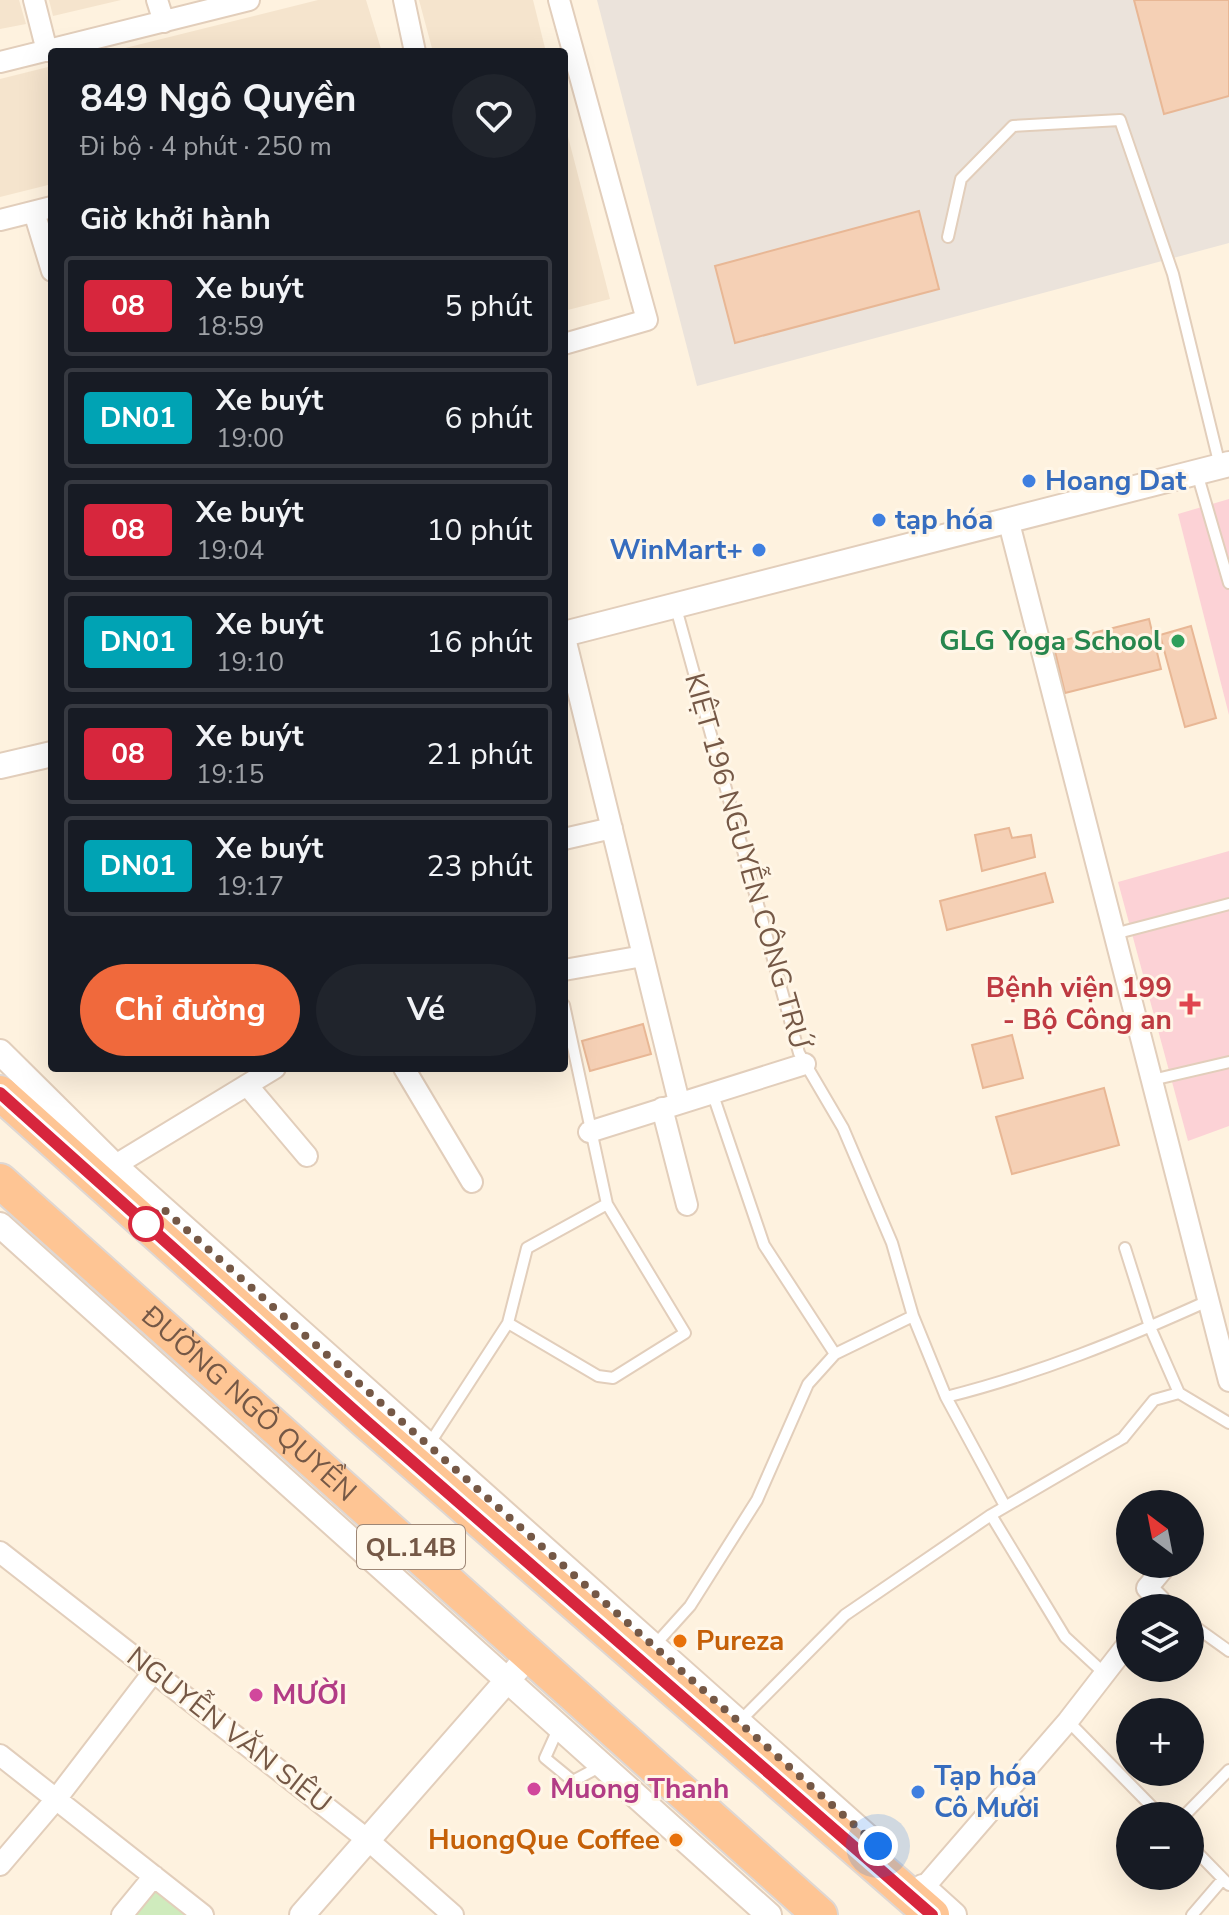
<!DOCTYPE html>
<html lang="vi">
<head>
<meta charset="utf-8">
<style>
	:root { --surface:#171b24; --page:#20242c; --text:#f1f3f6; --muted:#9ea1a6; --line:#363941; --accent:#f0693c }
	body { margin:0; font-family:"Nunito Sans",sans-serif; background:var(--page); color:var(--text); height:100vh; display:flex; flex-direction:column; font-size:30px; white-space:nowrap }
	* { box-sizing:border-box; margin:0 }
	p { font-size:26px; color:var(--muted) }
	.icon { flex:none; width:44px; height:44px; fill:none; stroke:currentColor; stroke-width:2; stroke-linecap:round; stroke-linejoin:round }
	.map { position:relative; flex:1; overflow:hidden }
	.panel { position:absolute; left:48px; top:48px; width:520px; height:1024px; display:flex; flex-direction:column; background:var(--surface); border-radius:8px; box-shadow:0 8px 32px #0002 }
	.panel>* { flex:none }
	.badge { padding:0 16px; border-radius:6px; font-size:28px; line-height:52px }
	.needle { width:52px; rotate:328deg }
	.controls { position:absolute; left:1116px; top:1490px; display:grid; gap:16px }
	.controls a { display:grid; place-items:center; width:88px; height:88px; border-radius:50%; background:var(--surface); box-shadow:0 8px 32px #0002; font-size:40px }
	.you { position:absolute; width:40px; height:40px; margin:-20px; border:6px solid #fff; border-radius:50%; background:#1a73e8; box-shadow:0 0 0 12px #1a73e833 }
	.map>.badge { position:absolute; translate:-50% -50%; box-shadow:0 0 0 4px #fff }
	h2 { padding:0 32px; font-size:30px; line-height:72px }
	.round { display:grid; place-items:center; flex:none; width:84px; height:84px; border-radius:42px; background:var(--page) }
	.overview { display:flex; align-items:center; justify-content:space-between; height:136px; padding:0 32px }
	h1 { font-size:38px; font-weight:700; line-height:60px }
	.action { display:flex; gap:16px; margin-top:auto; padding:16px 32px }
	.action a { flex:1; height:92px; border-radius:48px; background:var(--accent); color:#fff; font-size:32px; font-weight:700; line-height:92px; text-align:center }
	.action a+a { background:var(--page); color:var(--text) }
	ul { padding:0; list-style:none }
	li { display:flex; align-items:center; gap:24px; height:100px; margin:0 16px 12px; padding:0 16px; border:4px solid var(--line); border-radius:8px }
	li div { flex:1 }
	li b { display:block; font-size:30px }
	li em { font-style:normal }
	li .badge { min-width:88px; font-weight:700; text-align:center }
	.map>svg:first-child { display:block }
	.residential { fill:#f5e4cd }
	.industrial { fill:#ebe3db }
	.medical { fill:#fcd2d6 }
	.green { fill:#cfebbd }
	.building { fill:#f5d0b5; stroke:#e8b795; stroke-width:2 }
	.lines { fill:none; stroke-linecap:round; stroke-linejoin:round }
	.service-casing { stroke:#e2cebb; stroke-width:14 }
	.minor-casing { stroke:#e2cebb; stroke-width:24 }
	.tertiary-casing { stroke:#e2cebb; stroke-width:28 }
	.trunk-casing { stroke:#ded7d3; stroke-width:38 }
	.service { stroke:#fff; stroke-width:10 }
	.minor { stroke:#fff; stroke-width:20 }
	.tertiary { stroke:#fff; stroke-width:24 }
	.trunk { stroke:#fec594; stroke-width:34 }
	.line-casing { stroke:#fff; stroke-width:18 }
	.line { stroke:#d7263d; stroke-width:12 }
	.walk { stroke:#755846; stroke-width:8; stroke-dasharray:0 14.4 }
	.shop-dot { fill:#3f7fe0; stroke:#fff6e7; stroke-width:3 }
	.leisure-dot { fill:#2e9e5b; stroke:#fff6e7; stroke-width:3 }
	.health-dot { fill:#e0444e; stroke:#fff6e7; stroke-width:3 }
	.stop-dot { fill:#fff; stroke:#d7263d; stroke-width:4 }
	.food-dot { fill:#e8710a; stroke:#fff6e7; stroke-width:3 }
	.hotel-dot { fill:#d1479c; stroke:#fff6e7; stroke-width:3 }
	.labels { text-anchor:middle; dominant-baseline:central; stroke-width:6; stroke-linejoin:round; paint-order:stroke }
	.shield { fill:#fff6e7; stroke:#9e8776; stroke-width:2 }
	.shield-label { font-size:26px; font-weight:bold; fill:#755846 }
	.shop-label { font-size:28px; font-weight:bold; fill:#366cbe; stroke:#fff6e7; text-anchor:start }
	.leisure-label { font-size:28px; font-weight:bold; fill:#27864d; stroke:#fff6e7; text-anchor:end }
	.street-label { font-size:28px; fill:#755846; stroke:#fff6e7 }
	.health-label { font-size:28px; font-weight:bold; fill:#be3a42; stroke:#fff6e7; text-anchor:end }
	.food-label { font-size:28px; font-weight:bold; fill:#c56008; stroke:#fff6e7; text-anchor:start }
	.hotel-label { font-size:28px; font-weight:bold; fill:#b23c85; stroke:#fff6e7; text-anchor:start }
</style>
</head>
<body>
<div class="map">
<svg width="1229" height="1915" viewBox="0 0 1229 1915">
	<rect width="100%" height="100%" fill="#fef2df"/>
	<path class="residential" d="M 0,0 L 19,0 L 26,24 L 0,29 Z
		M 49,0 L 121,0 L 53,16 Z
		M 318,0 L 366,0 L 382,52 L 109,52 Z
		M 419,0 L 533,0 L 546,52 L 433,52 Z
		M 52,66 L 52,184 L 0,197 L 0,79 Z
		M 564,121 L 610,299 L 564,311 Z"/>
	<path class="industrial" d="M 597,0 L 1229,0 L 1229,243 L 697,386 Z"/>
	<path class="medical" d="M 1229,499 L 1229,715 L 1178,514 Z
		M 1229,851 L 1229,1126 L 1188,1141 L 1118,882 Z"/>
	<path class="green" d="M 152,1888 L 187,1915 L 131,1915 Z"/>
	<path class="building" d="M 1134,0 L 1229,0 L 1229,96 L 1164,114 Z
		M 919,211 L 939,289 L 735,343 L 715,266 Z
		M 1149,619 L 1161,669 L 1065,693 L 1053,643 Z
		M 1191,626 L 1216,718 L 1185,727 L 1160,635 Z
		M 1009,828 L 1012,838 L 1031,835 L 1035,857 L 982,871 L 975,835 Z
		M 1045,873 L 1053,902 L 947,930 L 940,901 Z
		M 643,1024 L 651,1054 L 590,1071 L 582,1041 Z
		M 1012,1035 L 1023,1078 L 983,1088 L 972,1045 Z
		M 1104,1088 L 1119,1145 L 1012,1174 L 996,1117 Z"/>
	<g class="lines">
		<defs>
			<path id="service" d="M 948,237 L 961,179 L 1013,126 L 1120,120 L 1173,274 L 1220,466
				M 1197,473 L 1229,583
				M 676,608 L 799,1053 L 843,1128 L 892,1243 L 913,1316 L 946,1397 L 1005,1506
				M 1114,934 L 1229,904
				M 1152,1080 L 1229,1062
				M 712,1092 L 764,1245 L 835,1354
				M 1125,1248 L 1150,1327 L 1179,1393
				M 508,1323 L 527,1248 L 607,1204
				M 1179,1393 L 1229,1423
				M 946,1397 C 1038,1374 1124,1339 1210,1300
				M 428,1446 L 508,1323 L 598,1376 L 613,1378 L 685,1333 L 607,1204 L 564,1005
				M 991,1515 L 1065,1637 L 1105,1674
				M 1190,1623 L 1229,1651
				M 653,1647 L 690,1606 L 757,1500 L 808,1384 L 835,1354 L 913,1316
				M 1068,1721 L 1161,1816
				M 739,1722 L 845,1615 L 991,1515 L 1123,1438 L 1154,1400 L 1179,1393
				M 559,1727 L 545,1758 L 573,1781 L 603,1765
				M 1184,1816 L 1229,1770
				M 1190,1845 L 1229,1885
				M 1192,1915 L 1223,1879"/>
			<path id="minor" d="M 34,0 L 47,51
				M 157,0 L 164,22
				M 404,0 L 415,52
				M 559,0 L 647,320 L 564,344
				M 0,62 L 249,0
				M 34,212 L 52,271
				M 0,220 L 52,207
				M 1008,519 L 1229,1381
				M 564,634 L 679,1102
				M 564,839 L 612,828
				M 564,970 L 643,956
				M 404,1068 L 472,1182
				M 247,1085 L 307,1156
				M 662,1108 L 687,1205
				M 589,1132 L 805,1064
				M 104,1172 L 275,1068
				M 0,1552 L 368,1840 L 453,1915
				M 1155,1608 L 1160,1601 L 1147,1588 L 1167,1564
				M 0,1755 L 203,1915
				M 0,1865 L 57,1798 L 155,1670
				M 914,1899 L 1068,1721 L 1130,1641
				M 122,1915 L 154,1876"/>
			<path id="tertiary" d="M 564,634 L 1229,464
				M 0,766 L 52,754
				M 0,1052 L 115,1166 L 869,1838
				M 0,1225 L 769,1915
				M 923,1887 L 954,1915
				M 302,1915 L 519,1667"/>
			<g id="trunk">
				<path d="M 0,1093 L 367,1422 L 932,1915"/>
				<path id="s1" d="M 0,1181 L 820,1915"/>
			</g>
		</defs>
		<use href="#service" class="service-casing"/>
		<use href="#minor" class="minor-casing"/>
		<use href="#tertiary" class="tertiary-casing"/>
		<use href="#trunk" class="trunk-casing"/>
		<use href="#service" class="service"/>
		<use href="#minor" class="minor"/>
		<use href="#tertiary" class="tertiary"/>
		<use href="#trunk" class="trunk"/>
	</g>
	<g class="lines">
		<defs>
			<path id="line" d="M 0,1093 L 367,1422 L 932,1915"/>
		</defs>
		<use href="#line" class="line-casing"/>
		<use href="#line" class="line"/>
		<path class="walk" d="M 146,1224 L 161,1207 L 878,1846"/>
	</g>
	<g class="shop-dot">
		<circle cx="1029" cy="481" r="8"/>
		<circle cx="879" cy="520" r="8"/>
		<circle cx="759" cy="550" r="8"/>
		<circle cx="918" cy="1792" r="8"/>
	</g>
	<circle class="leisure-dot" cx="1178" cy="641" r="8"/>
	<path class="health-dot" d="M1186 992h8v8h8v8h-8v8h-8v-8h-8v-8h8z"/>
	<circle class="stop-dot" cx="146" cy="1224" r="16"/>
	<g class="food-dot">
		<circle cx="680" cy="1641" r="8"/>
		<circle cx="676" cy="1840" r="8"/>
	</g>
	<g class="hotel-dot">
		<circle cx="256" cy="1695" r="8"/>
		<circle cx="534" cy="1789" r="8"/>
	</g>
	<g class="labels">
		<rect class="shield" x="357" y="1525" width="108" height="44" rx="6"/>
		<g class="shield-label">
			<text x="411" y="1547">QL.14B</text>
		</g>
		<g class="shop-label">
			<text x="1045" y="481">Hoang Dat</text>
			<text x="895" y="520">tạp hóa</text>
			<text x="743" y="550" text-anchor="end">WinMart+</text>
			<text x="934" y="1776">Tạp hóa<tspan x="934" dy="32">Cô Mười</tspan></text>
		</g>
		<g class="leisure-label">
			<text x="1162" y="641">GLG Yoga School</text>
		</g>
		<g class="street-label">
			<text transform="translate(747 861) rotate(74)">KIỆT 196 NGUYỄN CÔNG TRỨ</text>
			<text stroke="none"><textPath href="#s1" startOffset="334">ĐƯỜNG NGÔ QUYỀN</textPath></text>
			<text transform="translate(229 1730) rotate(38)">NGUYỄN VĂN SIÊU</text>
		</g>
		<g class="health-label">
			<text x="1172" y="988">Bệnh viện 199<tspan x="1172" dy="32">- Bộ Công an</tspan></text>
		</g>
		<g class="food-label">
			<text x="696" y="1641">Pureza</text>
			<text x="660" y="1840" text-anchor="end">HuongQue Coffee</text>
		</g>
		<g class="hotel-label">
			<text x="272" y="1695">MƯỜI</text>
			<text x="550" y="1789">Muong Thanh</text>
		</g>
	</g>
</svg>
<div class="controls">
<a><svg class="needle" viewBox="-14 -14 28 28"><path d="M0-13l5 13h-10z" fill="#e53935"/><path d="M0 13l5-13h-10z" fill="#9ea1a6"/></svg></a>
<a><svg class="icon" aria-label="layers" viewBox="0 0 24 24"><path d="M12 4l9 5-9 5-9-5zM3 14l9 5 9-5"/></svg></a>
<a>+</a>
<a>−</a>
</div>
<div class="you" style="left:878px;top:1846px"></div>
<section class="panel">
<div class="overview"><div><h1>849 Ngô Quyền</h1><p>Đi bộ · 4 phút · 250 m</p></div><a class="round"><svg class="icon" aria-label="heart" viewBox="0 0 24 24"><path d="M12 20l-8-8c-3-5 5-10 8-4 3-6 11-1 8 4z"/></svg></a></div>
<h2>Giờ khởi hành</h2>
<ul>
<li><span class="badge" style="background:#d7263d;color:#fff">08</span><div><b>Xe buýt</b><p>18:59</p></div><em>5 phút</em></li>
<li><span class="badge" style="background:#00a3b4;color:#fff">DN01</span><div><b>Xe buýt</b><p>19:00</p></div><em>6 phút</em></li>
<li><span class="badge" style="background:#d7263d;color:#fff">08</span><div><b>Xe buýt</b><p>19:04</p></div><em>10 phút</em></li>
<li><span class="badge" style="background:#00a3b4;color:#fff">DN01</span><div><b>Xe buýt</b><p>19:10</p></div><em>16 phút</em></li>
<li><span class="badge" style="background:#d7263d;color:#fff">08</span><div><b>Xe buýt</b><p>19:15</p></div><em>21 phút</em></li>
<li><span class="badge" style="background:#00a3b4;color:#fff">DN01</span><div><b>Xe buýt</b><p>19:17</p></div><em>23 phút</em></li>
</ul>
<div class="action"><a>Chỉ đường</a><a>Vé</a></div>
</section>
</div>
</body>
</html>
